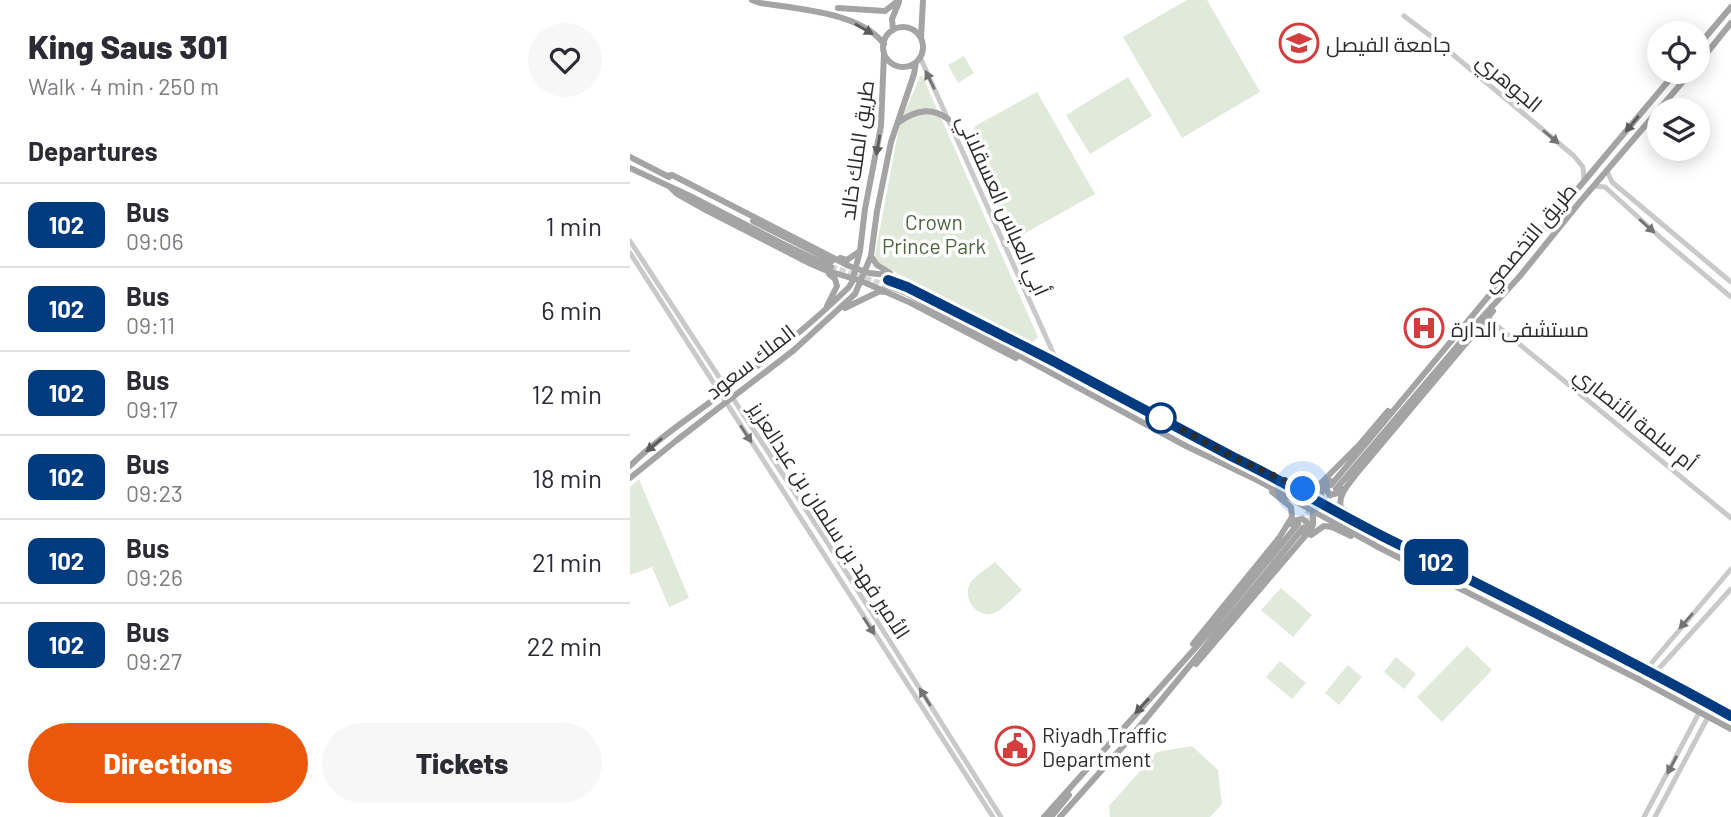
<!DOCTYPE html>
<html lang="en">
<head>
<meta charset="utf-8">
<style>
	:root { --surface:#fff; --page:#f7f7f7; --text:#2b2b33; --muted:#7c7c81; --line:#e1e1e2; --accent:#ea580c }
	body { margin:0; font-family:Barlow,Cairo,sans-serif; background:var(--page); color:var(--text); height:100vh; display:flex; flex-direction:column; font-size:26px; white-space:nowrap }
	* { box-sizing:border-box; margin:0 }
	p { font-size:23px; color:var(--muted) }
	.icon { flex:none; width:38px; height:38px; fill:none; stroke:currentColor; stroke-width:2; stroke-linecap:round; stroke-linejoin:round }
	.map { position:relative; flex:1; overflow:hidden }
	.side { display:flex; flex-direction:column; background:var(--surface); width:630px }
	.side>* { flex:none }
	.badge { padding:0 14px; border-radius:10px; font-size:24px; line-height:46px }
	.fabs { position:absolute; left:1017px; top:21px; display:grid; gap:14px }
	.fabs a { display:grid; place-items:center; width:63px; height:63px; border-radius:50%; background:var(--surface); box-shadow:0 4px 18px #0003; font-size:35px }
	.you { position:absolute; width:35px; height:35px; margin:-18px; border:5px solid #fff; border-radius:50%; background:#1a73e8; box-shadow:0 0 0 10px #1a73e833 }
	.map>.badge { position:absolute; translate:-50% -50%; box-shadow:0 0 0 4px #fff }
	h2 { padding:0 28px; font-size:26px; line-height:63px }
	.round { display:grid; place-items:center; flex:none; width:74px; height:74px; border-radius:37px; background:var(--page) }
	.summary { display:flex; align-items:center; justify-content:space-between; height:119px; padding:0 28px }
	h1 { font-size:33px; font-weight:800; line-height:52px }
	.button { display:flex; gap:14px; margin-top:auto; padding:14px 28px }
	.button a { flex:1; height:80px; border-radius:42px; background:var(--accent); color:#fff; font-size:28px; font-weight:800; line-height:80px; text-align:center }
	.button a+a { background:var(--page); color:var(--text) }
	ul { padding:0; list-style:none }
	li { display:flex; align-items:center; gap:21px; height:84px; padding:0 28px; border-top:2px solid var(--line) }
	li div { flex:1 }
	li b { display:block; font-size:26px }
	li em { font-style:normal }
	li .badge { min-width:77px; font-weight:700; text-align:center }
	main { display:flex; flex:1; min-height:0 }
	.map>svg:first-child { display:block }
	.green { fill:#e1e9db }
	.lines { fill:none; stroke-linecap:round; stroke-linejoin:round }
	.primary-tunnel { stroke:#d5d5d5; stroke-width:6; stroke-dasharray:6 3; stroke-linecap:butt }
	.tertiary { stroke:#c9c9c9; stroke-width:5 }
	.primary { stroke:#a4a4a4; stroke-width:6 }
	.oneway { fill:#5c5c5c }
	.oneway2 { fill:#737373 }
	.line-casing { stroke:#fff; stroke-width:16 }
	.line { stroke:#003b80; stroke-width:10 }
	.walk { stroke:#2c2c2c; stroke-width:7; stroke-dasharray:0 12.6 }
	.stop-dot { fill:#fff; stroke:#003b80; stroke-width:3.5 }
	.labels { text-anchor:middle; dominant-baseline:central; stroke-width:7; stroke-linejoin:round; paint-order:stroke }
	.poi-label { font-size:21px; fill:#2c2c2c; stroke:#fff; text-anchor:start }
	.street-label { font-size:21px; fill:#2c2c2c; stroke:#fff }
	.park-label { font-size:21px; fill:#4d633e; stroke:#fff }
</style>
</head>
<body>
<main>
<section class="side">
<div class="summary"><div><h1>King Saus 301</h1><p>Walk · 4 min · 250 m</p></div><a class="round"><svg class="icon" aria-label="heart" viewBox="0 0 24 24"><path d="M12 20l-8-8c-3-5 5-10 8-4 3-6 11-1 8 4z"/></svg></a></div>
<h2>Departures</h2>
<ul>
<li><span class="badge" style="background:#003b80;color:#fff">102</span><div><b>Bus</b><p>09:06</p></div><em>1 min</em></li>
<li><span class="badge" style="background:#003b80;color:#fff">102</span><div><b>Bus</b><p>09:11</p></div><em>6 min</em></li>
<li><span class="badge" style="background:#003b80;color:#fff">102</span><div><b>Bus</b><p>09:17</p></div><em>12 min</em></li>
<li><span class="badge" style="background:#003b80;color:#fff">102</span><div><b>Bus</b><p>09:23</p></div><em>18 min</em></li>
<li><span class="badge" style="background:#003b80;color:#fff">102</span><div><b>Bus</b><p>09:26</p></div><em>21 min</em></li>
<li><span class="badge" style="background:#003b80;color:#fff">102</span><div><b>Bus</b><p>09:27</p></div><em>22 min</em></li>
</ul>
<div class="button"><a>Directions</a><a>Tickets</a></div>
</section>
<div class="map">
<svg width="1101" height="817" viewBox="0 0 1101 817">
	<rect width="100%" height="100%" fill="#fff"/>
	<path class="green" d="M 557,0 L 577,0 L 630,92 L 552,138 L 493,37 Z
		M 334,56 L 344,73 L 328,83 L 318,65 Z
		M 291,75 L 292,75 L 408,337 L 400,345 L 250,264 L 245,255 L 270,122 Z
		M 498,77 L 522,116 L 460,154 L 436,115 Z
		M 407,92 L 465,194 L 383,240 L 340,143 L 345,126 Z
		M 9,479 L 59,598 L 39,607 L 22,567 L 0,575 L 0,487 Z
		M 365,562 L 392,590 C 384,597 375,607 366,612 C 350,621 331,600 340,584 C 343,577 359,567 365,562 Z
		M 651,588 L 682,615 L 663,637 L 631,610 Z
		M 837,646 L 862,670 L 812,722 L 787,697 Z
		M 766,657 L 786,674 L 774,689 L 754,672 Z
		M 650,661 L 676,683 L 662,699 L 636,677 Z
		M 718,665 L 732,677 L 709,705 L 695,693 Z
		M 562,746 L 588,770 L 592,804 L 580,817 L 480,817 L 479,806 L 527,752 Z"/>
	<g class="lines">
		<path class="primary-tunnel" d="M 201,267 L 255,285
			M 671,521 L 700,487
			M 674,527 L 703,492"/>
		<path class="tertiary" d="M 774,16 L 802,37 L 944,156 L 953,167 L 954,180
			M 290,57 L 429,366
			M 977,171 L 982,182 L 1101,282
			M 964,186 L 975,187 L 1032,239 L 1101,297
			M 0,241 L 197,542 L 371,817
			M 0,253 L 363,817
			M 858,317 L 866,325 L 1101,518
			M 1008,679 L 1101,569
			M 1017,684 L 1024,674 L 1101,589
			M 1014,817 L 1069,713
			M 1025,817 L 1078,717"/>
		<path class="primary" d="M 122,0 L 130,3 C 167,9 230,12 254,44
			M 208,8 L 255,11 L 269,0
			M253 47a20 20 0 1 1 40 0a20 20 0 1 1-40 0Z
			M 263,30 L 262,19 L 269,2
			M 291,38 L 293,0
			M 1068,46 L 1101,7
			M 1068,64 L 1101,23
			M 269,122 C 286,110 301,107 318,119
			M 0,157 L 39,177
			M 0,168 L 60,196 L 151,243 L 201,267
			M 37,176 L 42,175 L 50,179 L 219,266 L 239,273 L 258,275 L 279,283 L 295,292
			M 40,187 L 47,194 L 72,208 L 179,263 L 195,270 L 231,281 L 281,303 L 386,358
			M 123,221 L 202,261
			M 241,256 L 247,265 L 260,273
			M 210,258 L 217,260 L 230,251
			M 258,280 L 277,287 L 420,360 L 603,457 C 655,481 703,511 754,537 C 871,595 987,653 1101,716
			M 255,285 L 276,293 L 355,337 L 556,446 L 627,480 L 750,548 L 1008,679 L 1101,729
			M 197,306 L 207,286 L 205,279 L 199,274
			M 215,308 L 250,291 L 253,292
			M 0,466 C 29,437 65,414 98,389 C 139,357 182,324 219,287 L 222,282 L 230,251 L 235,209 L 251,126 L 254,53
			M 0,478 L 47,440 L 164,350 L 225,294 L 241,256 L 247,211 L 261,142 L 284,74 L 286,62
			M 701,481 L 696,489 L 700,495 L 708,493 L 712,489
			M 666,485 C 676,490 682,489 691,483 L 730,444 L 758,411
			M 701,485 C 817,348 930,208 1046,72
			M 706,489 L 847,323 L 890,276 L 949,203 L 1061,72
			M 692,507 L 691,489 L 695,481
			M 662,525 L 667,520 L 672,519 L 677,522 L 678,528 L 674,534
			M 743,528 L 711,508 C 707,495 720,483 727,473 L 863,311
			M 681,535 L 694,526 L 702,527 L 721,536
			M 563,644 L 649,538 L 662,517 L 661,507 L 642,492
			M 566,664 L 681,529 L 683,525 L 683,508
			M 414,817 L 577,635 L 668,524
			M 421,817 L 439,795
			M 430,817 L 496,743 L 673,528"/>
	</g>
	<defs><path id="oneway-solid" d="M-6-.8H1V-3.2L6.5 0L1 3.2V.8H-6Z" transform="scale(1.75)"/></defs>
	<g class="oneway">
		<use href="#oneway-solid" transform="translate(234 29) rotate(30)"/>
		<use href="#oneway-solid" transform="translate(1002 124) rotate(130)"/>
		<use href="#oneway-solid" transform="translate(248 145) rotate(100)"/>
		<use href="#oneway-solid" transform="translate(24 445) rotate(140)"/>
		<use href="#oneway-solid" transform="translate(512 706) rotate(132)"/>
	</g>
	<g class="oneway2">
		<use href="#oneway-solid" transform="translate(300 80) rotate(-116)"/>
		<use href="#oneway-solid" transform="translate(921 137) rotate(40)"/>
		<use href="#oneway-solid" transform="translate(1017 226) rotate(42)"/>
		<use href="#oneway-solid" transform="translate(116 434) rotate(57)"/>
		<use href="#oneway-solid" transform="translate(1056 621) rotate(131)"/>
		<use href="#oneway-solid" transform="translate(239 626) rotate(57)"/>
		<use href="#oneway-solid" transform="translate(295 697) rotate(-122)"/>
		<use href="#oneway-solid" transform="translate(1042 765) rotate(118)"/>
	</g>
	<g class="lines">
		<defs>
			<path id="line" d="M 258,280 L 277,287 L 421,360 L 603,457 C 655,482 703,511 754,537 C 871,595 987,653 1101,716"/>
		</defs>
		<use href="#line" class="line-casing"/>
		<use href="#line" class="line"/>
		<path class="walk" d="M 531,418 L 603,457 L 673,489"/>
	</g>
	<defs>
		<symbol id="university-ring" viewBox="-11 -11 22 22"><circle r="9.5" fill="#fff" stroke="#d43d3d" stroke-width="1.5"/><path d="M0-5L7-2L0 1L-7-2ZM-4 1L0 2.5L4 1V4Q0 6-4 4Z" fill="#d43d3d"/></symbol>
		<symbol id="hospital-ring" viewBox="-11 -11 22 22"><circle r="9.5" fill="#fff" stroke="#d43d3d" stroke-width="1.5"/><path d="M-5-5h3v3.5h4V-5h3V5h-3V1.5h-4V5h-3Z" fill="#d43d3d"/></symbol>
		<symbol id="civic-ring" viewBox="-11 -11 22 22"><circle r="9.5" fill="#fff" stroke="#d43d3d" stroke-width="1.5"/><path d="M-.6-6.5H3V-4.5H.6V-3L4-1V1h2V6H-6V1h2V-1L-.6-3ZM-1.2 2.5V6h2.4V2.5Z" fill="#d43d3d"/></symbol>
	</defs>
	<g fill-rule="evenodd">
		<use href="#university-ring" x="647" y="21" width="44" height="44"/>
		<use href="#hospital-ring" x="772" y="306" width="44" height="44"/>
		<use href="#civic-ring" x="363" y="724" width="44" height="44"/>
	</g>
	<circle class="stop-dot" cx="531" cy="418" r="14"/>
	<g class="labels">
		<g class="poi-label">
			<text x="696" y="43">جامعة الفيصل</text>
			<text x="821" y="328">مستشفى الدارة</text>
			<text x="412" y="734">Riyadh Traffic<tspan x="412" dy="24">Department</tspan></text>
		</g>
		<g class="street-label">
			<text transform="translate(880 82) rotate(40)">الجوهري</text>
			<text transform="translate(226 150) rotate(-82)">طريق الملك خالد</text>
			<text transform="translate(374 205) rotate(66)">أبي العباس العسقلاني</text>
			<text transform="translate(898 237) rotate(-50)">طريق التخصصي</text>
			<text transform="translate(120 361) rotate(-38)">الملك سعود</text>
			<text transform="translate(1006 418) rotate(39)">أم سلمة الأنصاري</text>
			<text transform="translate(200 520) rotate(57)">الأمير فهد بن سلمان بن عبدالعزيز</text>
		</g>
		<g class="park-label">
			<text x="304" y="221">Crown<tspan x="304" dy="24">Prince Park</tspan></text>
		</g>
	</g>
</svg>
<div class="fabs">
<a><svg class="icon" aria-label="locate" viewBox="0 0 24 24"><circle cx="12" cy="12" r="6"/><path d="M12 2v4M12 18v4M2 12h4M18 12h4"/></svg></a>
<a><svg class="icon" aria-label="layers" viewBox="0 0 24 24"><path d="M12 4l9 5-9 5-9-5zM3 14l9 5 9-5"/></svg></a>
</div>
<div class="you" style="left:673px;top:489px"></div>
<b class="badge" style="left:806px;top:562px;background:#003b80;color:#fff">102</b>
</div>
</main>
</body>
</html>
